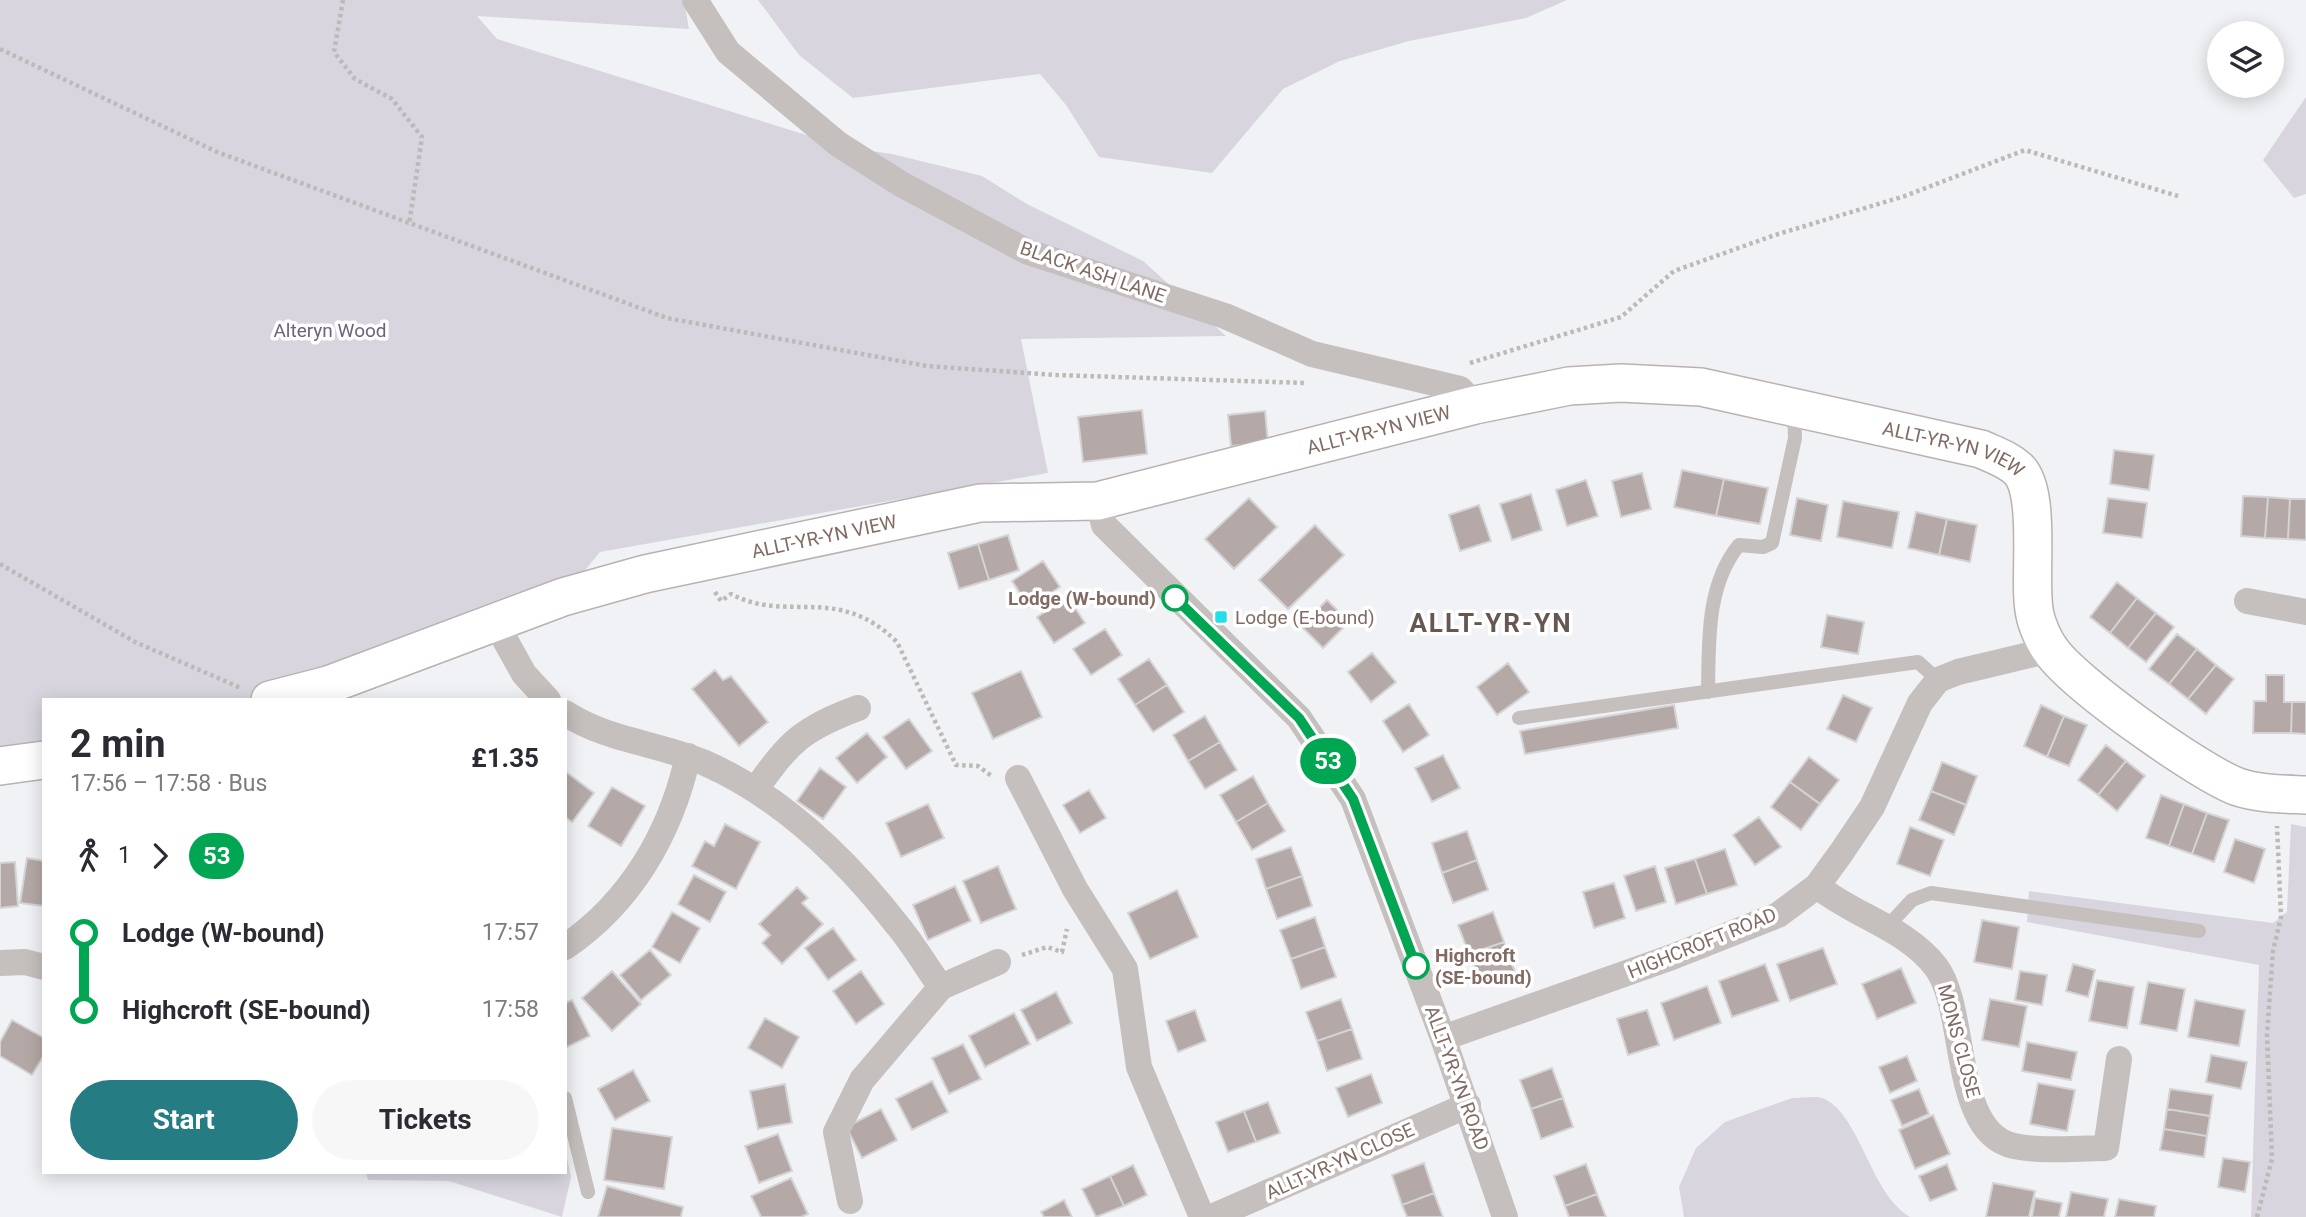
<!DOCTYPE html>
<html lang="en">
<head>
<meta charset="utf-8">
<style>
	:root { --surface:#fff; --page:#f7f7f7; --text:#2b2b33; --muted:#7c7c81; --accent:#267c83 }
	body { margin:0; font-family:Roboto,sans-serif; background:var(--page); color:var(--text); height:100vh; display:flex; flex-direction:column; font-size:26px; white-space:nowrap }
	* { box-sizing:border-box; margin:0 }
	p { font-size:23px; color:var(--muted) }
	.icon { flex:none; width:38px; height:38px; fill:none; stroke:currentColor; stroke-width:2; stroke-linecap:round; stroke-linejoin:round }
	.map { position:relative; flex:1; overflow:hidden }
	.drawer { position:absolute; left:42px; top:698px; width:525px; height:476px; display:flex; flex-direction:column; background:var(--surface); border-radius:0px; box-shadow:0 4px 18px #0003 }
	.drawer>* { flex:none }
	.badge { padding:0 14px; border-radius:23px; font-size:24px; line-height:46px }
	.fabs { position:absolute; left:2207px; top:21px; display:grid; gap:14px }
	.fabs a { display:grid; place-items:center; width:77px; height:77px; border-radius:50%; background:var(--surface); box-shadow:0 4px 18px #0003; font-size:35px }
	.map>.badge { position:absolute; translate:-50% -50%; box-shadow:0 0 0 4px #fff }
	.legs { display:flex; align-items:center; gap:10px; height:77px; padding:0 28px; font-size:23px }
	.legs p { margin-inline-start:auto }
	.summary { display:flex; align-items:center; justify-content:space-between; height:119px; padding:0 28px }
	h1 { font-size:38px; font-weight:700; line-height:52px }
	.primary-button { display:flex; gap:14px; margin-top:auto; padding:14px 28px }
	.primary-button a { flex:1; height:80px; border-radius:42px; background:var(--accent); color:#fff; font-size:28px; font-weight:700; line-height:80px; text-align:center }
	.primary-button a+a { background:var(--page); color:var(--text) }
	ul { padding:0 28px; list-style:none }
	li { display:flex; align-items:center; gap:24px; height:77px; font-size:26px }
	li i { display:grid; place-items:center; width:10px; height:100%; margin:0 9px; background:currentColor }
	li i::after { content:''; width:18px; height:18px; margin:-9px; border:5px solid; border-radius:50%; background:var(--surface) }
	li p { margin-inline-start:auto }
	li:first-child i { background:linear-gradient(#0000 50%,currentColor 0) }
	li:last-child i { background:linear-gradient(currentColor 50%,#0000 0) }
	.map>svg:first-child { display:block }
	.green { fill:#d8d5df }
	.building { fill:#b4a9a6; stroke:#d4d4d6; stroke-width:2 }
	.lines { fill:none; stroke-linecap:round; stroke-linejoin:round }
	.secondary-casing { stroke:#bab2b0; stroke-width:40 }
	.path { stroke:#bdb9b7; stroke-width:4.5; stroke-dasharray:3.5 3.5; stroke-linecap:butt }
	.lane { stroke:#c5bfbd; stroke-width:14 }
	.street { stroke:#c5bfbd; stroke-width:26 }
	.secondary { stroke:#fff; stroke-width:37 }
	.line-1-casing { stroke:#fff; stroke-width:16 }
	.line-1 { stroke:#00a651; stroke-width:10 }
	.stop-1-dot { fill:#fff; stroke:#00a651; stroke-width:3.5 }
	.poi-dot { fill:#21dfe4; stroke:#fff; stroke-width:2.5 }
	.labels { text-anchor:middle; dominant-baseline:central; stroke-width:7; stroke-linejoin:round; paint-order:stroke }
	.street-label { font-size:19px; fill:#826b63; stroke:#fff }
	.park-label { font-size:19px; fill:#706279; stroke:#fff }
	.stop-label { font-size:19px; font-weight:bold; fill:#826b63; stroke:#fff; text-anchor:end }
	.poi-label { font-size:19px; fill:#826b63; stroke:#fff; text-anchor:start }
	.district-label { font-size:26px; font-weight:bold; letter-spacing:2px; fill:#675751; stroke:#fff }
</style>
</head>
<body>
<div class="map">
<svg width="2306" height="1217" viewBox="0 0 2306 1217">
	<rect width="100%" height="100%" fill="#f1f2f5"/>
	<path class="green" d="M 0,0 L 684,0 L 689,29 L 477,16 L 497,39 L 845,147 L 892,154 L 982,176 L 1027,204 L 1143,261 L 1226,336 L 1021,339 L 1048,473 L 600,552 L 563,597 L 270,700 L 44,700 L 44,760 L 0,766 Z
		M 758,0 L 1567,0 L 1526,18 L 1409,41 L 1340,61 L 1283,89 L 1212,173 L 1099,157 L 1066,105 L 1040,74 L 853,98 L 799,55 Z
		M 2306,97 L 2306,194 L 2294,198 L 2263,160 Z
		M 2291,824 L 2306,827 L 2306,1217 L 2251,1217 L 2259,965 L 2027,922 L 2029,891 L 2273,923 L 2287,912 Z
		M 1792,1098 C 1801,1098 1817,1095 1825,1099 C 1862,1119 1870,1193 1910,1217 L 1684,1217 L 1679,1187 L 1696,1148 L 1725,1122 Z
		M 565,1149 L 571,1177 L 562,1217 L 449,1181 L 368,1180 L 366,1173 L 565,1172 Z"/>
	<path class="building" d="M 1142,410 L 1147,454 L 1083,462 L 1078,417 Z
		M 1265,411 L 1268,442 L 1231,446 L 1228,415 Z
		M 2114,450 L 2154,455 L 2149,490 L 2110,484 Z
		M 1682,470 L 1724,479 L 1716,516 L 1674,507 Z
		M 1642,473 L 1651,509 L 1621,517 L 1612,481 Z
		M 1724,479 L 1768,488 L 1760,524 L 1716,516 Z
		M 1586,480 L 1598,516 L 1567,526 L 1556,490 Z
		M 1531,494 L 1542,530 L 1512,540 L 1500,504 Z
		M 2243,496 L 2268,497 L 2265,538 L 2241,536 Z
		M 2268,497 L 2290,499 L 2288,539 L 2265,538 Z
		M 1249,498 L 1277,527 L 1234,569 L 1205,539 Z
		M 1797,498 L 1828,505 L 1821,541 L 1790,535 Z
		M 2108,498 L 2147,503 L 2142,538 L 2103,533 Z
		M 2290,499 L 2306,499 L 2306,540 L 2288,539 Z
		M 1843,501 L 1899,512 L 1892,548 L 1837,537 Z
		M 1479,505 L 1491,541 L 1460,551 L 1449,515 Z
		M 1916,512 L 1947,519 L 1939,555 L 1908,548 Z
		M 1947,519 L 1977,525 L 1970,562 L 1939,555 Z
		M 1315,525 L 1344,555 L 1288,609 L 1259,580 Z
		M 1008,535 L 1019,570 L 989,580 L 978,544 Z
		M 978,544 L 989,580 L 959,589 L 948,553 Z
		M 1043,561 L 1060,587 L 1029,607 L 1012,581 Z
		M 2117,582 L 2137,598 L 2110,633 L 2090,617 Z
		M 1068,597 L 1085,623 L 1054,643 L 1037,617 Z
		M 2137,598 L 2156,613 L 2128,648 L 2110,633 Z
		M 1327,600 L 1349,622 L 1323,648 L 1301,626 Z
		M 2156,613 L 2174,627 L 2146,662 L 2128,648 Z
		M 1827,615 L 1864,622 L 1858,654 L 1821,647 Z
		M 1105,629 L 1122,655 L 1091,675 L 1073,649 Z
		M 2177,634 L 2197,649 L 2169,684 L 2149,669 Z
		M 2197,649 L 2216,665 L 2188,699 L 2169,684 Z
		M 1372,653 L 1396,682 L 1371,702 L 1348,672 Z
		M 1149,659 L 1167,685 L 1135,705 L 1118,679 Z
		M 1508,663 L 1529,692 L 1497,715 L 1477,687 Z
		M 2216,665 L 2234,679 L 2206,714 L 2188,699 Z
		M 715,670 L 723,680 L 731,676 L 768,722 L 739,746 L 692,689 Z
		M 1021,671 L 1042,717 L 993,739 L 972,693 Z
		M 2266,675 L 2284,675 L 2284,702 L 2292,702 L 2291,733 L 2253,733 L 2254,701 L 2266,701 Z
		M 1167,685 L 1184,712 L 1153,732 L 1135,705 Z
		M 1843,695 L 1872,708 L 1856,742 L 1827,729 Z
		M 2292,702 L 2306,702 L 2306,734 L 2291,733 Z
		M 1409,704 L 1429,735 L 1403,752 L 1383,721 Z
		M 1674,705 L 1678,728 L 1525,754 L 1520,731 Z
		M 2041,705 L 2064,716 L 2047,757 L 2024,746 Z
		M 1205,716 L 1220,742 L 1188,761 L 1173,735 Z
		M 2064,716 L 2087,725 L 2069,766 L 2047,757 Z
		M 909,719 L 932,751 L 906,769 L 883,737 Z
		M 867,733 L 887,757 L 857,783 L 836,758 Z
		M 1220,742 L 1237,770 L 1205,789 L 1188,761 Z
		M 2106,745 L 2126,761 L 2098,795 L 2078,780 Z
		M 1443,755 L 1460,788 L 1432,802 L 1415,768 Z
		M 1809,757 L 1839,780 L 1820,804 L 1790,782 Z
		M 2126,761 L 2145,776 L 2117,811 L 2098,795 Z
		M 1942,762 L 1977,776 L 1966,805 L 1931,791 Z
		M 820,768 L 846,787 L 823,819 L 797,801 Z
		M 566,772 L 594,793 L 572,822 L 565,817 Z
		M 1253,776 L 1268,803 L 1236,822 L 1220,795 Z
		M 1790,782 L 1820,804 L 1801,830 L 1771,807 Z
		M 612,787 L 645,806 L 621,846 L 588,826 Z
		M 1089,790 L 1106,818 L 1080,833 L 1063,805 Z
		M 1931,791 L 1966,805 L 1954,835 L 1919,820 Z
		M 2161,795 L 2184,804 L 2169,846 L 2146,838 Z
		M 1268,803 L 1285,831 L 1252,850 L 1236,822 Z
		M 928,804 L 944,838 L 901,857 L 886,823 Z
		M 2184,804 L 2207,813 L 2192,854 L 2169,846 Z
		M 2207,813 L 2229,820 L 2214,862 L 2192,854 Z
		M 1759,817 L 1781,847 L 1755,865 L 1733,835 Z
		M 725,824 L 760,842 L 736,889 L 692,866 L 705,841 L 714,846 Z
		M 1910,827 L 1944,840 L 1930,876 L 1897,864 Z
		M 1467,831 L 1477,860 L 1442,873 L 1432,843 Z
		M 2235,839 L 2265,849 L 2254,883 L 2224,872 Z
		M 1291,847 L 1302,876 L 1266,889 L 1256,859 Z
		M 1725,849 L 1737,885 L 1707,894 L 1695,859 Z
		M 27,858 L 44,861 L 44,906 L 20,903 Z
		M 1695,859 L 1707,894 L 1676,904 L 1665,868 Z
		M 1477,860 L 1488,890 L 1453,903 L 1442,873 Z
		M 15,862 L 18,906 L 0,908 L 0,863 Z
		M 998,866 L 1016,909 L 981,923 L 963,881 Z
		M 1655,866 L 1666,902 L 1636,911 L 1624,876 Z
		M 694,875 L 726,892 L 710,922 L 678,904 Z
		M 1302,876 L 1312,906 L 1277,919 L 1266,889 Z
		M 1614,883 L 1625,918 L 1594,928 L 1583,892 Z
		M 955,886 L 971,921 L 928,940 L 913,905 Z
		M 797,887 L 808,898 L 802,903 L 823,924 L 782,964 L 762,943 L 770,935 L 759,924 Z
		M 1177,890 L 1198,937 L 1150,959 L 1128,913 Z
		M 672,912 L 700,928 L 680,963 L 652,947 Z
		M 1493,912 L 1504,942 L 1469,954 L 1458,925 Z
		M 1315,917 L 1325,947 L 1291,959 L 1280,930 Z
		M 1982,920 L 2019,927 L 2012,969 L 1974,962 Z
		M 833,928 L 856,960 L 828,980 L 805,948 Z
		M 1504,942 L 1515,972 L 1480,985 L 1469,954 Z
		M 1325,947 L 1336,977 L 1301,989 L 1291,959 Z
		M 1823,948 L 1837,984 L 1790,1001 L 1777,964 Z
		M 650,950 L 671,975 L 641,1000 L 620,975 Z
		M 1765,964 L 1779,1001 L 1732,1017 L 1719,981 Z
		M 2073,964 L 2095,970 L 2088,997 L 2066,991 Z
		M 1901,968 L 1916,1003 L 1877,1019 L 1862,984 Z
		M 612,971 L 641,1004 L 612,1031 L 582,998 Z
		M 861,971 L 884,1004 L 856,1024 L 833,991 Z
		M 2020,971 L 2047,975 L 2042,1005 L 2015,1000 Z
		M 2097,980 L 2134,987 L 2127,1028 L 2089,1021 Z
		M 2148,982 L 2185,989 L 2177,1031 L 2140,1024 Z
		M 1707,986 L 1721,1023 L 1674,1040 L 1661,1003 Z
		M 1056,992 L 1072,1023 L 1037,1041 L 1021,1010 Z
		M 1341,999 L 1352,1029 L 1317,1041 L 1306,1012 Z
		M 1990,999 L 2027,1006 L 2019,1047 L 1982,1040 Z
		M 572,1000 L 590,1036 L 565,1048 L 565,1003 Z
		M 2195,1000 L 2245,1010 L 2239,1046 L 2188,1037 Z
		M 1195,1010 L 1206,1041 L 1178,1052 L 1166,1021 Z
		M 1647,1010 L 1659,1045 L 1628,1055 L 1617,1019 Z
		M 1014,1013 L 1030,1044 L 985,1067 L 969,1036 Z
		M 765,1018 L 799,1037 L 782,1068 L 748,1048 Z
		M 12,1020 L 44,1038 L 44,1055 L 32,1075 L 0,1056 L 0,1042 Z
		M 1352,1029 L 1362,1059 L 1327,1071 L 1317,1041 Z
		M 2027,1042 L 2077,1052 L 2071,1080 L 2022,1071 Z
		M 963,1044 L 981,1079 L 949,1094 L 932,1058 Z
		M 2211,1055 L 2247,1062 L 2241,1089 L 2206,1082 Z
		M 1907,1056 L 1917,1081 L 1890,1093 L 1879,1067 Z
		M 1552,1068 L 1563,1098 L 1531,1109 L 1520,1080 Z
		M 633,1070 L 650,1101 L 615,1120 L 598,1089 Z
		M 1371,1074 L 1382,1103 L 1348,1117 L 1336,1088 Z
		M 932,1081 L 948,1112 L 912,1130 L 896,1099 Z
		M 2038,1083 L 2075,1090 L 2067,1131 L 2030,1124 Z
		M 785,1084 L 792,1123 L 758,1129 L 750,1091 Z
		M 1919,1089 L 1929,1114 L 1902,1126 L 1891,1100 Z
		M 2170,1089 L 2213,1095 L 2210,1116 L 2167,1109 Z
		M 1563,1098 L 1573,1127 L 1541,1139 L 1531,1109 Z
		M 1268,1102 L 1280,1133 L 1256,1142 L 1244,1111 Z
		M 881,1109 L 897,1140 L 862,1158 L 846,1127 Z
		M 2167,1109 L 2210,1116 L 2207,1136 L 2164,1129 Z
		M 1244,1111 L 1256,1142 L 1228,1152 L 1216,1122 Z
		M 1933,1115 L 1950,1154 L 1915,1169 L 1899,1130 Z
		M 612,1128 L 672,1137 L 664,1189 L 604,1180 Z
		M 2164,1129 L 2207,1136 L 2204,1157 L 2160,1150 Z
		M 778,1134 L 792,1171 L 759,1183 L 745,1146 Z
		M 2223,1158 L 2250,1162 L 2245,1192 L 2218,1187 Z
		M 1424,1163 L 1434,1193 L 1402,1205 L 1392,1175 Z
		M 1586,1164 L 1597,1194 L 1565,1206 L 1554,1176 Z
		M 1947,1164 L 1957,1190 L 1930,1201 L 1919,1176 Z
		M 1133,1165 L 1147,1195 L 1124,1206 L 1110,1176 Z
		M 1110,1176 L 1124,1206 L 1096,1217 L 1082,1189 Z
		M 791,1178 L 808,1214 L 801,1217 L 761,1217 L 751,1196 Z
		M 1993,1183 L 2035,1191 L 2029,1217 L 1986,1217 Z
		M 607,1186 L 683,1207 L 681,1217 L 598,1217 Z
		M 2071,1192 L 2108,1199 L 2104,1217 L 2066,1217 Z
		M 1434,1193 L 1443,1217 L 1407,1217 L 1402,1205 Z
		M 1597,1194 L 1606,1217 L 1569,1217 L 1565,1206 Z
		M 2035,1198 L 2062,1203 L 2059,1217 L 2032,1217 Z
		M 2119,1199 L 2156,1206 L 2154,1217 L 2115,1217 Z
		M 1064,1200 L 1072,1217 L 1044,1217 L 1041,1212 Z"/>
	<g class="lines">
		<defs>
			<g id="secondary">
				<path id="s1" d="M 270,700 L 328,685 L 563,597 L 645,574 L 980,503 L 1098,501 L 1475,405 L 1569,386 L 1621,383 L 1701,387 L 1981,449 C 1994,455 2007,459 2018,469 C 2043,493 2027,583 2035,615 C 2037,625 2044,641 2050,649 C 2071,682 2200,773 2238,787 C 2259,794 2284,794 2306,795"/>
				<path d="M 0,766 L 44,760"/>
			</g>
		</defs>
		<use href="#secondary" class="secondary-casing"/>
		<path class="path" d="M 343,0 L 334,52 L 355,79 L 392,99 L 422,137 L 409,225
			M 0,49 L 217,152 L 667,318 L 927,366 L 1055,375 L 1306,383
			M 1470,363 L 1621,317 L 1674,271 L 1775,235 L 1905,196 L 2025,150 L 2178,196
			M 0,564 L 135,642 L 241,688
			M 715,592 L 721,601 L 731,594 C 788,624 837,583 897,642 L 956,765 L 978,766 L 993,777
			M 1022,955 L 1047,947 L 1062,952 L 1067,929
			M 2257,1217 L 2272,1159 L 2267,1034 L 2273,951 L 2281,917 L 2277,826"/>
		<path class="lane" d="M 1708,692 C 1709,642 1706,585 1739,545 L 1763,547 L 1772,543 L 1795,438 L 1794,408
			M 1519,718 L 1918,662 L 1938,680
			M 1886,928 L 1912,900 L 1931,893 L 2199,931
			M 565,1098 L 588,1192"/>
		<path class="street" d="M 695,0 L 728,52 L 838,144 L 901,184 L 1028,252 L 1225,316 L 1312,354 L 1460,389 L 1475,405
			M 1098,501 L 1104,525 L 1299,718 L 1353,799 L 1443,1038 L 1505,1217
			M 2247,601 L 2306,612
			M 495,622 L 524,674 L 548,700
			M 565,713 C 608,741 658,743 705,763 C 782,797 846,859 898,926 C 914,945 926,967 941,987 L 862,1080 L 836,1132 L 850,1201
			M 1018,778 L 1075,889 L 1125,969 L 1139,1067 L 1202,1217
			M 756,789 C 790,741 802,729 858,708
			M 1817,886 C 1854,916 1906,928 1936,967 C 1968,1009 1951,1133 2014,1146 C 2043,1152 2076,1148 2106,1148 L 2119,1059
			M 565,947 C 631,902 671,833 688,756
			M 0,963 L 25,962 L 44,967
			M 941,987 L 998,962
			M 1443,1038 L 1672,957 L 1778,915 L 1817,886 L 1841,853 L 1872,807 L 1920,703 L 1938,680 L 1958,672 L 2050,650
			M 1212,1217 L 1468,1105"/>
		<use href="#secondary" class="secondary"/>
	</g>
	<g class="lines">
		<defs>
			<path id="line-1" d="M 1175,598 L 1299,718 L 1353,799 L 1416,966"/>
		</defs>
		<use href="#line-1" class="line-1-casing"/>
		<use href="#line-1" class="line-1"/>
	</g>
	<g class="stop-1-dot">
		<circle cx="1175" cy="598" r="12"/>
		<circle cx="1416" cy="966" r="12"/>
	</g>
	<rect class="poi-dot" x="1214" y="610" width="14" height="14" rx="3.5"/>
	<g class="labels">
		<g class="street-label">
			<text transform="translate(1093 272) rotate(19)">BLACK ASH LANE</text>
			<text stroke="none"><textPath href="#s1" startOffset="1146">ALLT-YR-YN VIEW</textPath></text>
			<text stroke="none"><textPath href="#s1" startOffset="1734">ALLT-YR-YN VIEW</textPath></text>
			<text stroke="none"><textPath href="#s1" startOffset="579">ALLT-YR-YN VIEW</textPath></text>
			<text transform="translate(1702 943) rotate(-22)">HIGHCROFT ROAD</text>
			<text transform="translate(1959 1041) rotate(75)">MONS CLOSE</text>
			<text transform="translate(1457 1078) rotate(70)">ALLT-YR-YN ROAD</text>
			<text transform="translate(1340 1161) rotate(-24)">ALLT-YR-YN CLOSE</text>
		</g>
		<g class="park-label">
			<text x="330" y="330">Alteryn Wood</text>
		</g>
		<g class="stop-label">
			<text x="1156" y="598">Lodge (W-bound)</text>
			<text x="1435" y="955" text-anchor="start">Highcroft<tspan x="1435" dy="22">(SE-bound)</tspan></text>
		</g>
		<g class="poi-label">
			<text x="1235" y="617">Lodge (E-bound)</text>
		</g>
		<g class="district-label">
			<text x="1491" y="623">ALLT-YR-YN</text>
		</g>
	</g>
</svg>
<div class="fabs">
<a><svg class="icon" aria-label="layers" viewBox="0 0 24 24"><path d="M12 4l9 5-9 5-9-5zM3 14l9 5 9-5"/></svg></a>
</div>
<b class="badge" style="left:1328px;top:761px;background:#00a651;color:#fff">53</b>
<section class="drawer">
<div class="summary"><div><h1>2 min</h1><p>17:56 – 17:58 · Bus</p></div><b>£1.35</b></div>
<div class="legs"><svg class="icon" aria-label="walk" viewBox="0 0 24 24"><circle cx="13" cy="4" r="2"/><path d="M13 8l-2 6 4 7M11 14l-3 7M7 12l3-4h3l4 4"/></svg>1<svg class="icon" aria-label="forward" viewBox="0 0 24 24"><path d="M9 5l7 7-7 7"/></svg><b class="badge" style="background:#00a651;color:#fff">53</b></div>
<ul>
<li><i style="color:#00a651"></i><b>Lodge (W-bound)</b><p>17:57</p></li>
<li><i style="color:#00a651"></i><b>Highcroft (SE-bound)</b><p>17:58</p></li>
</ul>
<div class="primary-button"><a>Start</a><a>Tickets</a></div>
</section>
</div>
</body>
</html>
